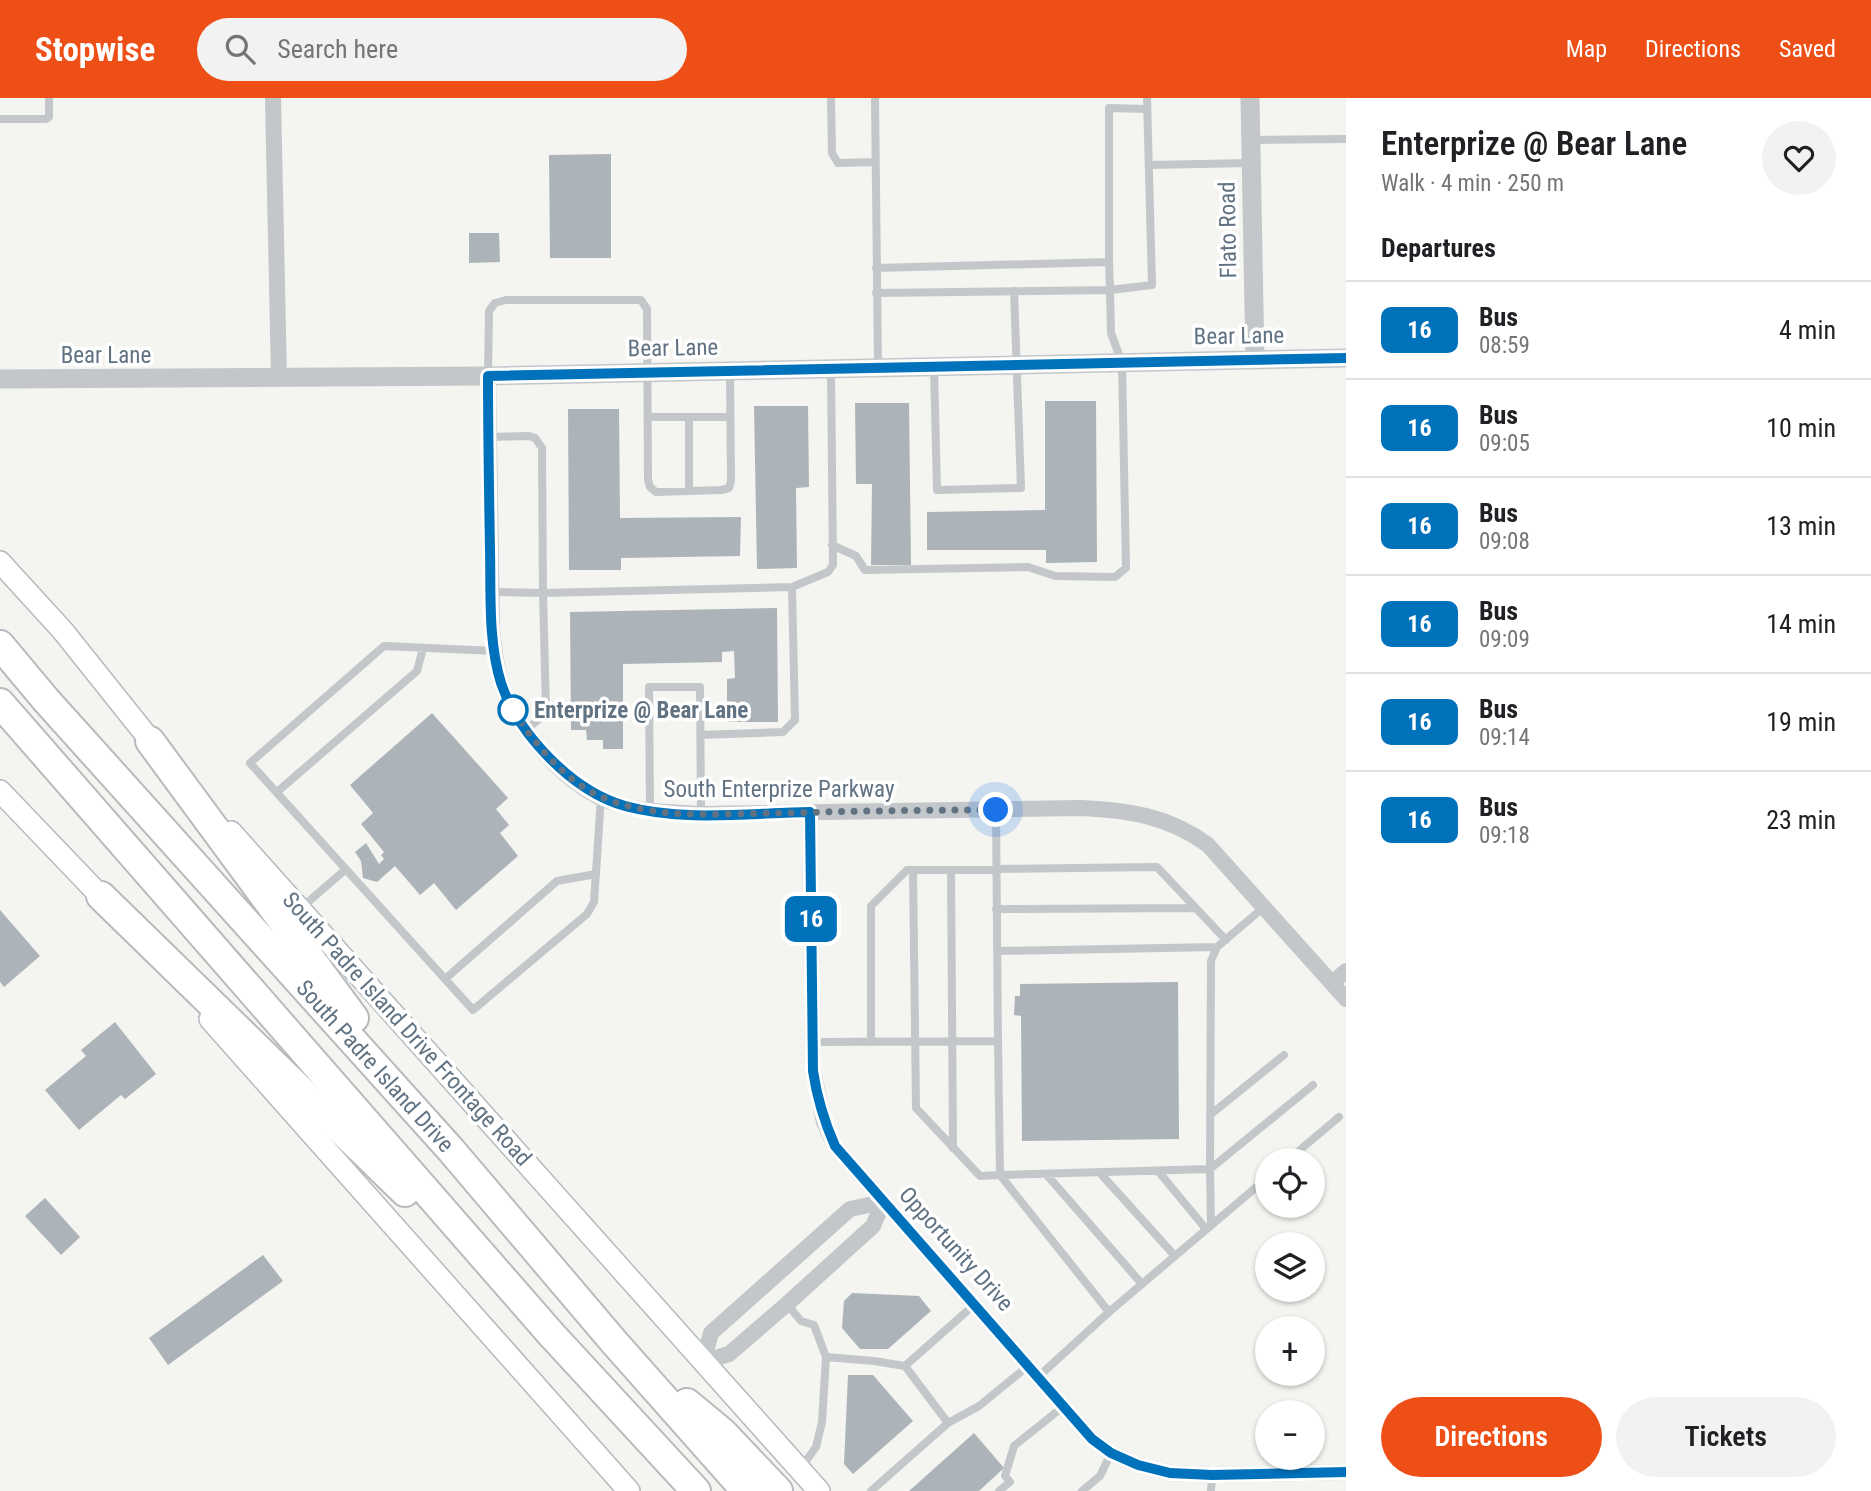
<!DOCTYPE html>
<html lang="en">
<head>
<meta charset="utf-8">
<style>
	:root { --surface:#fff; --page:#f2f2f2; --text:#202124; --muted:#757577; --line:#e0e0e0; --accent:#ee4f16 }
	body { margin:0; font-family:"Roboto Condensed",sans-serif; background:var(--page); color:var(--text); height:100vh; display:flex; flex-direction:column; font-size:26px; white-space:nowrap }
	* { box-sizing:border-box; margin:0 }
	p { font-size:23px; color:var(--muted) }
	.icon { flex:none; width:38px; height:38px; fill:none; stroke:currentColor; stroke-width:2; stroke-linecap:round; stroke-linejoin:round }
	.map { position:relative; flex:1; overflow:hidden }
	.sheet { display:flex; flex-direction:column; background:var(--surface); width:525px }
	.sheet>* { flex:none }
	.badge { padding:0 14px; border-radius:10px; font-size:24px; line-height:46px }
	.tools { position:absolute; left:1255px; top:1050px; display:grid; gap:14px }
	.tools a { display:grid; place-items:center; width:70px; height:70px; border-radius:50%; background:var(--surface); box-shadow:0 2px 5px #0004; font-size:35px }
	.you { position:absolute; width:35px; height:35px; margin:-18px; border:5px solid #fff; border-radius:50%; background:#1a73e8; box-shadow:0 0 0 10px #1a73e833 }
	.map>.badge { position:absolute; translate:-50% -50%; box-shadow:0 0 0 4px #fff }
	h2 { padding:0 35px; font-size:26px; line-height:63px }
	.round { display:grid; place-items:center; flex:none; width:74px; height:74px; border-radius:37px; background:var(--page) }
	.head { display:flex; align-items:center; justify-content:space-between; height:119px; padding:0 35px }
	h1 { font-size:33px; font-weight:600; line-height:52px }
	.action { display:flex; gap:14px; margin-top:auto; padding:14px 35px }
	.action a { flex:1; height:80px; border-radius:42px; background:var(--accent); color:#fff; font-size:28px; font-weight:600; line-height:80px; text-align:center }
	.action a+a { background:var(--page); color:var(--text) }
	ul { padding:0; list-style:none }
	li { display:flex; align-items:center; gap:21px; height:98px; padding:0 35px; border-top:2px solid var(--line) }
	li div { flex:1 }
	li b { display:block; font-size:26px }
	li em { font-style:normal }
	li .badge { min-width:77px; font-weight:700; text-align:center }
	header { display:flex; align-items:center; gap:42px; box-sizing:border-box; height:98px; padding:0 35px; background:var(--accent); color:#fff }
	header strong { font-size:33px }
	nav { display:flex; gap:38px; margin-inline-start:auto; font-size:24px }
	.search { width:490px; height:63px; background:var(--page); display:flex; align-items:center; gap:18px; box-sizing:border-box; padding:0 24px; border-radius:38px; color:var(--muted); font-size:26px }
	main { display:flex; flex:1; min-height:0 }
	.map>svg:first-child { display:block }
	.building { fill:#acb4b9 }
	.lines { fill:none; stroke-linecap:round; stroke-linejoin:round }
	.secondary-casing { stroke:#b5babf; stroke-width:24 }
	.motorway-casing { stroke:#b8babd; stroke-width:32 }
	.service { stroke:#c3c7ca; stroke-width:8 }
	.minor { stroke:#c3c7ca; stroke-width:16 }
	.tertiary { stroke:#c3c7ca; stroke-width:19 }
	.secondary { stroke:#fff; stroke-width:21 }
	.motorway { stroke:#fff; stroke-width:28 }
	.line-casing { stroke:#fff; stroke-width:16 }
	.line { stroke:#0072bc; stroke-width:10 }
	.walk { stroke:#617383; stroke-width:7; stroke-dasharray:0 12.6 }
	.stop-dot { fill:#fff; stroke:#0072bc; stroke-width:3.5 }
	.labels { text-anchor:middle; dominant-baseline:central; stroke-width:7; stroke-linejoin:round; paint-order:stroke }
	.street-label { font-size:23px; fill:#617383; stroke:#fff }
	.stop-label { font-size:23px; font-weight:bold; fill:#617383; stroke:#fff; text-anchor:start }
</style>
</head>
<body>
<header>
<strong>Stopwise</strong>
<div class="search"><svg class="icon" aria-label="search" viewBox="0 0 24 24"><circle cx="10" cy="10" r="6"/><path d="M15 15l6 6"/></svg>Search here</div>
<nav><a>Map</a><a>Directions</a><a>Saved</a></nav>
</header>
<main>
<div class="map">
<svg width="1346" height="1393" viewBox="0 0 1346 1393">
	<rect width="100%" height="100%" fill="#f4f4f0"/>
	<path class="building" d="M 611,56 L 611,160 L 550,160 L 549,57 Z
		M 469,135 L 499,135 L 500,164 L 469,165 Z
		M 1045,303 L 1096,303 L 1097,464 L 1046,465 L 1046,452 L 927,452 L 927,414 L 1045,412 Z
		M 855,305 L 909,305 L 911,467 L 871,467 L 872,386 L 856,386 Z
		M 754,308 L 808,308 L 809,389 L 796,390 L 797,470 L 757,471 Z
		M 568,311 L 619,311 L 620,420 L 741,419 L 740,458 L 621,460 L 621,472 L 569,472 Z
		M 777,510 L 778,624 L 727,624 L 727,581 L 735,580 L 734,553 L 722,554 L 722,564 L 623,566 L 623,651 L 603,651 L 603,642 L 587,642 L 586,632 L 571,632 L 570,514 Z
		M 432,615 L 508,700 L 496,711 L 509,727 L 500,735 L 518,758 L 456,812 L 434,785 L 420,797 L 395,768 L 377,784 L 363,780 L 361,763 L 355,754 L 366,745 L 379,766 L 384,761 L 381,757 L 384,754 L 361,726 L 373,715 L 350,687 Z
		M 0,812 L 40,858 L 4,889 L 0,884 Z
		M 1178,884 L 1179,1041 L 1022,1043 L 1021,918 L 1014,917 L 1015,898 L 1020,898 L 1020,886 Z
		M 115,924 L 156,976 L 125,1001 L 121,997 L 79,1032 L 45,992 L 86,958 L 81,952 Z
		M 45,1100 L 80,1139 L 61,1157 L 25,1118 Z
		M 263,1157 L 283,1183 L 168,1267 L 149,1240 Z
		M 852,1195 L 919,1198 L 931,1213 L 888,1251 L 860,1251 L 842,1230 L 844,1203 Z
		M 848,1277 L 873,1277 L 913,1323 L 853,1376 L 844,1366 Z
		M 974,1335 L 1004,1370 L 979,1393 L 909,1393 Z"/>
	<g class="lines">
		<defs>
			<path id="secondary" d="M 0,464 L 63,533 L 158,652
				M 0,693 L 110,808
				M 231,734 L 819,1393
				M 210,921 L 629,1393"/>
			<g id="motorway">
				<path id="s1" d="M 0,547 L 46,602 L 451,1052 L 614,1244 L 746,1393"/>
				<path d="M 0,605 L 551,1236 L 696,1393"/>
				<path d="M 150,643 L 354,920"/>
				<path d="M 101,798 L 405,1094"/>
				<path d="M 687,1305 L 722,1334 L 778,1393"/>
			</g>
		</defs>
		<use href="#secondary" class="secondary-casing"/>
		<use href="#motorway" class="motorway-casing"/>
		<path class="service" d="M 831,0 L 832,55 L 838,65 L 875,64
			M 875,0 L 878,268
			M 0,21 L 46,21 L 49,19 L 49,0
			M 1251,42 L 1346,41
			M 1149,67 L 1251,65
			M 1109,164 L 1109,10 L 1147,11
			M 876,170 L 1109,164 L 1110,192 L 876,195
			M 934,269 L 937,392 L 1021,390 L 1014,193
			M 488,278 L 489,213 L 495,205 L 506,202 L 641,202 L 647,211 L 648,382 L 650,389 L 656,394 L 721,392 L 729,390 L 731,383 L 730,275
			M 649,319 L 730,319
			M 689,319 L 689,393
			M 488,339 L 529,338 L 535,340 L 542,350 L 543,495 L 492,494
			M 832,447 L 856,458 L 865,472 L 1028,469 L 1055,478 L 1115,479 L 1126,470 L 1122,265 L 1111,235 L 1110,192 L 1152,187 L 1147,0
			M 792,489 L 828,474 L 833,467 L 831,272
			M 495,553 L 384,548 L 250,665 L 473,912 L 587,816 L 594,804 L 601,699
			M 526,632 L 544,617 L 546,612 L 543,495 L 792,489 L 795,622 L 783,634 L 701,637
			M 277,694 L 417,573 L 423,550
			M 996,712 L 998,943
			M 650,714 L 649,589 L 700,589 L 701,716
			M 913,772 L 916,1010 L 980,1078 L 1000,1077 L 1109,1214 L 1038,1279
			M 951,772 L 953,1050
			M 300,811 L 346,771
			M 996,811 L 1195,810
			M 997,853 L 1217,849
			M 445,881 L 557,783 L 596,776
			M 812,944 L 998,943 L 1000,1077 L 1210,1071 L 1211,863 L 1217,849 L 1264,809
			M 871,944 L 871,808 L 907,772 L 1157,769 L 1226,842
			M 1210,1017 L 1284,957
			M 1288,1062 L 1339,1019
			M 1158,1073 L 1206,1131
			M 1100,1075 L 1175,1158
			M 1046,1076 L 1142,1186
			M 1211,1127 L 1210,1071 L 1313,987
			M 787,1206 L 801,1223 L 814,1227 L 826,1259 L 822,1324 L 816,1349 L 801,1370
			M 1109,1214 L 1267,1080
			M 826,1259 L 874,1263 L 905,1268 L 975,1206
			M 948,1325 L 979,1308 L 1028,1268
			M 871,1393 L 948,1325 L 905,1268
			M 999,1393 L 1010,1384 L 1005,1378 L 1014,1348 L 1064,1308
			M 1082,1393 L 1100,1378 L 1111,1355
			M 1211,1393 L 1212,1377"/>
		<path class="minor" d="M 273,0 L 279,281
			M 488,278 L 492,532 C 494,550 496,568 501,585 C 515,628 560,680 601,700 C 633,714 667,714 701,716 L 1080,710 C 1128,712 1169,718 1208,747 L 1346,901
			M 810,714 L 813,973 L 824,1024 L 835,1048 L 1092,1341 L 1111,1355 L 1138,1367 L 1170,1375 L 1212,1377 L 1346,1374
			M 1332,885 L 1346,873
			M 883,1104 L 873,1128 L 787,1206 L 729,1256 L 703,1264 L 711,1235 L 850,1111 Z"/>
		<path class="tertiary" d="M 1250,0 L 1255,262
			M 0,281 L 488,278 L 1346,260"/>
		<use href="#secondary" class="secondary"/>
		<use href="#motorway" class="motorway"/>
	</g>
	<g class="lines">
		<defs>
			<path id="line" d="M 1346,260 L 488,278 C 488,336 489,394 490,453 C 491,496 488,543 501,585 C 518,636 572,693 625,708 C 683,724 750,715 810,714 L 813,973 C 817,1000 824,1023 835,1048 L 1092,1341 L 1111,1355 L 1138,1367 L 1170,1375 L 1212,1377 L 1346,1374"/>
		</defs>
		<use href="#line" class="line-casing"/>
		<use href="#line" class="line"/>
		<path class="walk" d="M 513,612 L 510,608 C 533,643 564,684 604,700 C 659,723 724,715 783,715 C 854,713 925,712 996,712"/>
	</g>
	<circle class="stop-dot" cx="513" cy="612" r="14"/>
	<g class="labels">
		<g class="street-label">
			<text transform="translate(1228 132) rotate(-91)">Flato Road</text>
			<text transform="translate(1239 238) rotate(-1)">Bear Lane</text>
			<text transform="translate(673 250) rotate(-1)">Bear Lane</text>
			<text x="106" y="257">Bear Lane</text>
			<text x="779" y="691">South Enterprize Parkway</text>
			<text transform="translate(407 931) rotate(48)">South Padre Island Drive Frontage Road</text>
			<text stroke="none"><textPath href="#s1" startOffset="564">South Padre Island Drive</textPath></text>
			<text transform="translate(956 1151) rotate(48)">Opportunity Drive</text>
		</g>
		<g class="stop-label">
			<text x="534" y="612">Enterprize @ Bear Lane</text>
		</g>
	</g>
</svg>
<div class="tools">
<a><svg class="icon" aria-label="locate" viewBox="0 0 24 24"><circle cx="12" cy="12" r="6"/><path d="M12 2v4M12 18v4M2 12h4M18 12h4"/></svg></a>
<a><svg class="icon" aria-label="layers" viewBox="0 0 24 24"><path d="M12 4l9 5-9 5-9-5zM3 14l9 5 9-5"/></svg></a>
<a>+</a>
<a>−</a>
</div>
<div class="you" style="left:996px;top:712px"></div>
<b class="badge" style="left:811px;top:821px;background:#0072bc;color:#fff">16</b>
</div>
<section class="sheet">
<div class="head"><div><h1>Enterprize @ Bear Lane</h1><p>Walk · 4 min · 250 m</p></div><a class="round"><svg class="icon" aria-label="heart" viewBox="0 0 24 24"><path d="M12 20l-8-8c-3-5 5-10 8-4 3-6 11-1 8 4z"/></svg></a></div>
<h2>Departures</h2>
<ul>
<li><span class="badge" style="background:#0072bc;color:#fff">16</span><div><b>Bus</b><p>08:59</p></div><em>4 min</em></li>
<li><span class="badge" style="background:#0072bc;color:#fff">16</span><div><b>Bus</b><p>09:05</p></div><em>10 min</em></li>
<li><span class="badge" style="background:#0072bc;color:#fff">16</span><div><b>Bus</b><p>09:08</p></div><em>13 min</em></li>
<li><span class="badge" style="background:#0072bc;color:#fff">16</span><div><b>Bus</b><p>09:09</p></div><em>14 min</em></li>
<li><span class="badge" style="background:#0072bc;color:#fff">16</span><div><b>Bus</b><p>09:14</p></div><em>19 min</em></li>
<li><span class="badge" style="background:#0072bc;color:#fff">16</span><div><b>Bus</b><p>09:18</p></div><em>23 min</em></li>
</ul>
<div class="action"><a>Directions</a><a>Tickets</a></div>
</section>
</main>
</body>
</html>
